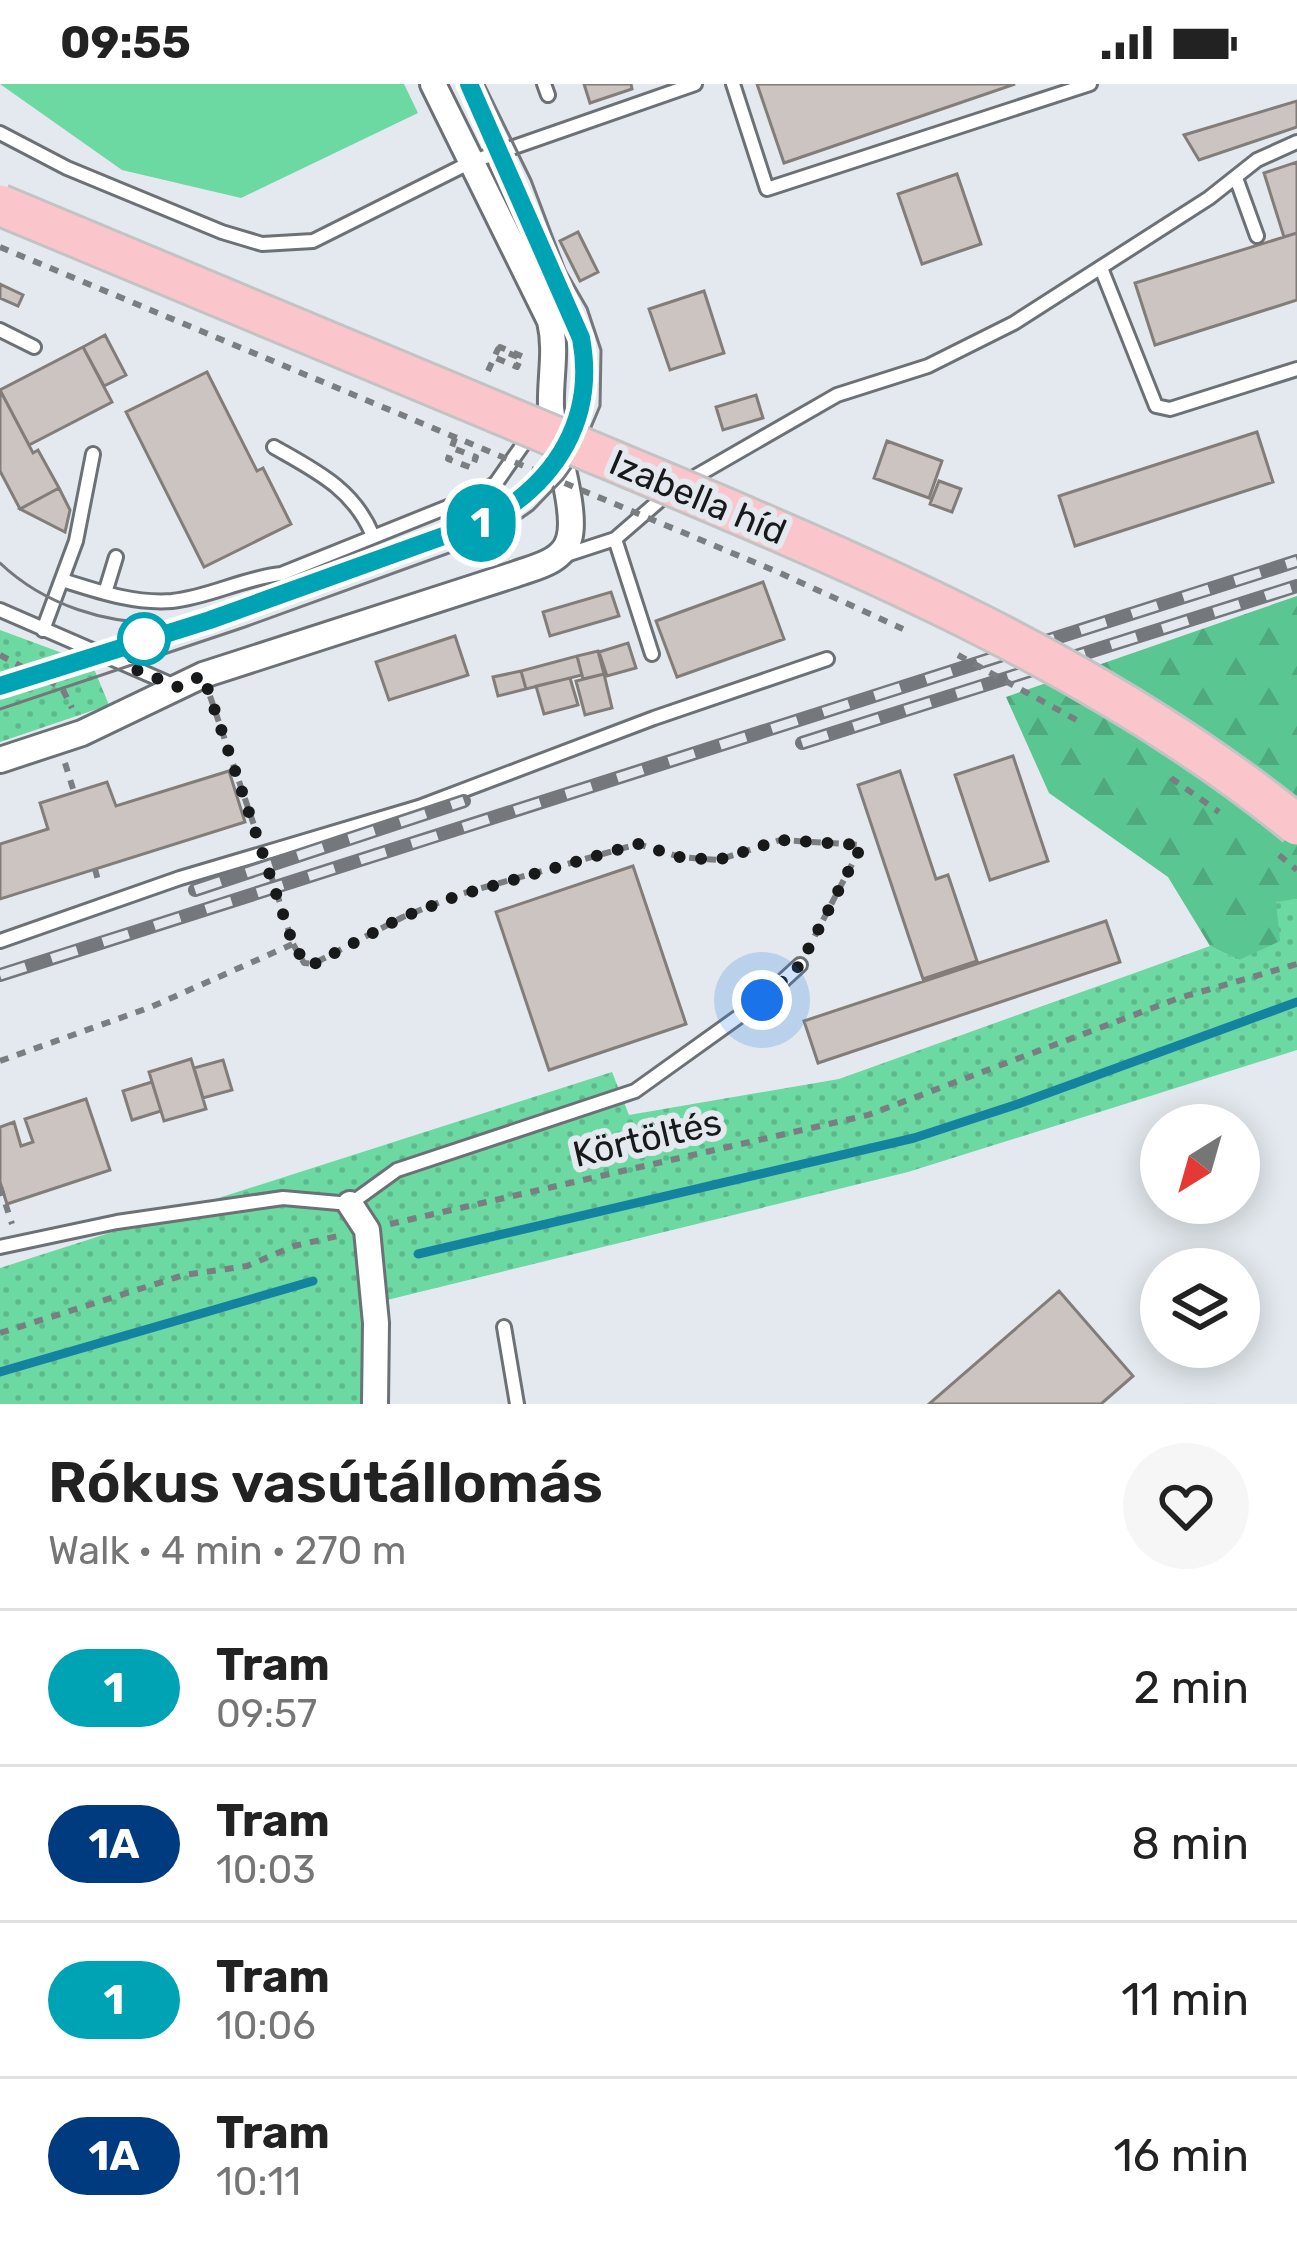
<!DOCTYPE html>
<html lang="en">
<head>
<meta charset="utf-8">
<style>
	:root { --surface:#fff; --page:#f6f6f6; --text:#222; --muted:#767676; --line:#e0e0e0 }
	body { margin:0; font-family:Rubik,sans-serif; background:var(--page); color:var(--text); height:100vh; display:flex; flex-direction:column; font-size:45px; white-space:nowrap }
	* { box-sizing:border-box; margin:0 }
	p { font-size:39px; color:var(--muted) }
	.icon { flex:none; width:66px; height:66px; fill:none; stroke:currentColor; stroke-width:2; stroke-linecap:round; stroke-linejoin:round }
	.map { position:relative; height:1320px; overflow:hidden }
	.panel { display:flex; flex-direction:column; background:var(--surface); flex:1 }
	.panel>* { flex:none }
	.badge { padding:0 24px; border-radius:39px; font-size:42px; line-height:78px }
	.needle { width:78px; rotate:217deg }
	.tools { position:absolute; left:1140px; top:1020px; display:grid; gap:24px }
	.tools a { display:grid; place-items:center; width:120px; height:120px; border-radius:50%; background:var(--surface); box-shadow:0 6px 30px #0003; font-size:60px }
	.you { position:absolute; width:60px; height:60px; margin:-30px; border:9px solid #fff; border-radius:50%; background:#1a73e8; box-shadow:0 0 0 18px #1a73e833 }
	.map>.badge { position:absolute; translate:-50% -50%; box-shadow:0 0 0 6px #fff }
	.round { display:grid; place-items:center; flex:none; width:126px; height:126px; border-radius:63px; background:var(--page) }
	.summary { display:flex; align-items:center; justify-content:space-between; height:204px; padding:0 48px }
	h1 { font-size:57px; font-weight:600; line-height:90px }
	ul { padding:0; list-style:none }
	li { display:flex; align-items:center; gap:36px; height:156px; padding:0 48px; border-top:3px solid var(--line) }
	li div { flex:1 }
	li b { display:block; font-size:45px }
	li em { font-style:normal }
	li .badge { min-width:132px; font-weight:700; text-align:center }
	.status { display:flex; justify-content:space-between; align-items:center; height:84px; padding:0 60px; background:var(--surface); direction:ltr }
	.status svg { height:33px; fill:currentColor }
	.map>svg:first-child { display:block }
	.grass { fill:url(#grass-dots) }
	.forest { fill:url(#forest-firs) }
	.pitch { fill:#6cd8a2 }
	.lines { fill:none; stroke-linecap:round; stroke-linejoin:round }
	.stream { stroke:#1483a0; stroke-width:9 }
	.building { fill:#ccc4c1; stroke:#837d79; stroke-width:3 }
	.lane-casing { stroke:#6c7176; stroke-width:18 }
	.street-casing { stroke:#6c7176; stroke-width:30 }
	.path { stroke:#7a7e81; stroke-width:6; stroke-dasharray:9 9; stroke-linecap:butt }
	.lane { stroke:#fff; stroke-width:12 }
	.street { stroke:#fff; stroke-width:24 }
	.tram { stroke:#74777b; stroke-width:3 }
	.rail-casing { stroke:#74777b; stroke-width:14 }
	.rail { stroke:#e3e9ee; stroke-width:9; stroke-dasharray:27; stroke-linecap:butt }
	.primary-bridge-casing { stroke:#c3c3c4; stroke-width:45; stroke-linecap:butt }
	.path-bridge { stroke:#7a7e81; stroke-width:6; stroke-dasharray:9 9; stroke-linecap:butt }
	.primary-bridge { stroke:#fbc6cb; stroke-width:39 }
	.line-casing { stroke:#fff; stroke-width:27 }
	.line { stroke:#00a3b4; stroke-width:18 }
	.walk { stroke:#17191b; stroke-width:12; stroke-dasharray:0 21.6 }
	.stop-dot { fill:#fff; stroke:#00a3b4; stroke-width:6 }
	.labels { text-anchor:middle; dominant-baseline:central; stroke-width:12; stroke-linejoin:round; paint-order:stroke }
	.street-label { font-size:36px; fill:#17191b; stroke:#e3e9ee }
</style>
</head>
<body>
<div class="status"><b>09:55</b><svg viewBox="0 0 49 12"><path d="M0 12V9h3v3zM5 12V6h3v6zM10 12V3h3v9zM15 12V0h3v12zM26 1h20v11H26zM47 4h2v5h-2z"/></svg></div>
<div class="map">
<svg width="1297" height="1320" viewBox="0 0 1297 1320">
	<defs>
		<pattern id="grass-dots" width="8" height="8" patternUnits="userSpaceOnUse" patternTransform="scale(3)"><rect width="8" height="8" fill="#6cd8a2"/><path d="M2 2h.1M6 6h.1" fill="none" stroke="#5db98b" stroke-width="1.8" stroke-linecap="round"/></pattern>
		<pattern id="forest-firs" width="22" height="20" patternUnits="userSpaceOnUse" patternTransform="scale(3)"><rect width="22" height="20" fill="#5ac792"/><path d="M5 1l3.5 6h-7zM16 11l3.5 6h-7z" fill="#4eaa7d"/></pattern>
	</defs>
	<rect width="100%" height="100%" fill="#e3e9ee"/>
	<path class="grass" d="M 0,546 L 92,580 L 109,621 L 0,658 Z
		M 1297,815 L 1297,966 L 908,1088 L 383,1217 L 384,1320 L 0,1320 L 0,1184 L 612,988 L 629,1031 L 839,995 L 1210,862 L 1239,876 L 1276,817 Z"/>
	<path class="forest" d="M 1297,512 L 1297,815 L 1276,818 L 1280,857 L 1239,876 L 1210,862 L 1168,793 L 1049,709 L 1006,613 Z"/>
	<path class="pitch" d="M 0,0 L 404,0 L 418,29 L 241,114 L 122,86 Z"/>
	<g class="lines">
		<path class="stream" d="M 418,1170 L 914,1054 L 1018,1020 L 1297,918
			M 0,1288 L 313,1197"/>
	</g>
	<path class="building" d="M 584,0 L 631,0 L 632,5 L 590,19 Z
		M 757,0 L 1015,0 L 784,79 Z
		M 1297,17 L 1297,43 L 1199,76 L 1184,51 Z
		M 1297,78 L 1297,149 L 1284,153 L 1264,89 Z
		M 957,90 L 981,160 L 922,180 L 898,110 Z
		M 578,148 L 598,188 L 580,197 L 560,157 Z
		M 1297,149 L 1297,216 L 1155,261 L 1135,199 Z
		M 0,200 L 23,211 L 18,222 L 0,214 Z
		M 704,207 L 724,269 L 670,286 L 649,225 Z
		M 105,251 L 126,291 L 104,302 L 83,263 Z
		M 83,263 L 112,318 L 29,361 L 0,306 Z
		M 207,288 L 257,387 L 263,384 L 291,440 L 204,483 L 126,328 Z
		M 0,306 L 33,369 L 38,366 L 59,404 L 20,425 L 0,387 Z
		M 756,311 L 763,334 L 723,346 L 716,323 Z
		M 1257,348 L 1273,398 L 1075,462 L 1059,412 Z
		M 887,357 L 942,377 L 929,414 L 874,394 Z
		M 939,397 L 961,405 L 952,428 L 930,420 Z
		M 59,404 L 70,426 L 65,448 L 20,425 Z
		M 763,498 L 784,555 L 677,593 L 656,537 Z
		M 611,508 L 619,532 L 550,552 L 543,528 Z
		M 455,552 L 468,591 L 389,616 L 376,578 Z
		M 628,559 L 636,584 L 607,592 L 599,568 Z
		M 598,567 L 604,590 L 583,595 L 577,572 Z
		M 577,572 L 582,591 L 526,605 L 521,587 Z
		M 521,587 L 526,605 L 498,612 L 493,593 Z
		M 604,590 L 612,624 L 585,631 L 576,597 Z
		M 570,594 L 578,621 L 544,630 L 536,602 Z
		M 1013,672 L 1048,777 L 990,796 L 955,691 Z
		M 229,687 L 245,738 L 0,815 L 0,760 L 48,745 L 40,719 L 107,698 L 116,722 Z
		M 900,687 L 936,795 L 948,791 L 977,877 L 923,895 L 858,701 Z
		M 633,782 L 686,940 L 549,986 L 496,828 Z
		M 1106,837 L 1120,878 L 818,979 L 804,937 Z
		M 191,975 L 206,1025 L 164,1037 L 149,988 Z
		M 223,976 L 232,1006 L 203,1014 L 194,984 Z
		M 152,998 L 161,1027 L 132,1036 L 123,1007 Z
		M 86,1015 L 110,1086 L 7,1120 L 0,1098 L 0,1043 L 14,1038 L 21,1062 L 33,1058 L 25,1035 Z
		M 1059,1207 L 1133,1292 L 1101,1320 L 929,1320 Z"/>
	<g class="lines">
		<defs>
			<path id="lane" d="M 544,0 L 548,11
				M 733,0 L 767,105 L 1090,0
				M 0,49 L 67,84 L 222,148 L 262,160 L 313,157 L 471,78 L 695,0
				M 1236,94 L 1257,152
				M 1101,184 L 1156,322 L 1170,325 L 1297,285
				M 0,246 L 34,263
				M 274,363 C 316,387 354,405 373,452
				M 684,399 L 837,311 L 928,282 L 1014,239 L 1209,114 L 1257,76 L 1297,58
				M 615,455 L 652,570
				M 563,472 L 615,455 L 667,410
				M 62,496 C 97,507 134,520 172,517 C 210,513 243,494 281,490 L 480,410 L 496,399 L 531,349
				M 105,509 L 116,473
				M 0,526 L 175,602
				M 43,546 L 76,457 L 93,370
				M 0,857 L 180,794 L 419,723 L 654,634 L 827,575
				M 0,1163 L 117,1138 L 283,1114 L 350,1120 L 397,1086 L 635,1007 L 762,916 L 800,881
				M 504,1243 L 517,1320"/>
			<path id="street" d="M 0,676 L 82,649 L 203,591 L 516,490 C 535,483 563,478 569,455 C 578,427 553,356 551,323 C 550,293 557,267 550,237 L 433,0
				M 350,1120 L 367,1146 L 376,1239 L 375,1320"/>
		</defs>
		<use href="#lane" class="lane-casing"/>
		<use href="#street" class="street-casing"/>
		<path class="path" d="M 488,287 L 498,265 L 521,274 L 517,283 L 496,274 L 500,263 L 526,274
			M 455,354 L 448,375 L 472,384 L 476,373 L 455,365
			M 0,571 L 62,604 L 72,624
			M 210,612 L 258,753
			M 65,679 L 74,708
			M 95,785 L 99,800
			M 293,860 L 304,879 L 313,880 L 403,833 L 457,811 L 638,760 L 680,773 L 718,776 L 780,756 L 862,761 L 807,867
			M 0,977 L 151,923 L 293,860 L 270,788
			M 0,1103 L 12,1140
			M 390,1140 L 868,1031 L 1179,914 L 1297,880
			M 0,1249 L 184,1191 L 247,1182 L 294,1162 L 342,1151"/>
		<use href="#lane" class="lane"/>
		<use href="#street" class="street"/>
		<path class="tram" d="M 496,60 L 533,149
			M 0,479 C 44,521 107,541 168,539
			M 0,602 L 292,507
			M 0,625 L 245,543 L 496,452 L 533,426 L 563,395 L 578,374 L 600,322 L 601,266 L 587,224 L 565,186 L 531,96 L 484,0"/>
		<defs>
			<path id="rail" d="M 802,659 L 1297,502
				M 195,806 L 464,717
				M 0,891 L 1297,477"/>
		</defs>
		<use href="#rail" class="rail-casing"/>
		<use href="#rail" class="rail"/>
		<defs>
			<path id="primary-bridge" d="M 0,121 C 204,206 407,291 611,376 C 848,476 1095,576 1297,741"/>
		</defs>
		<use href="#primary-bridge" class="primary-bridge-casing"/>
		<path class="path-bridge" d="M 0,163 L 780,489 L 903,545
			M 958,571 L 1084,640
			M 1171,694 L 1219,728
			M 1279,771 L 1297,786"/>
		<use href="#primary-bridge" class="primary-bridge"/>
	</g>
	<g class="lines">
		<defs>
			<path id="line" d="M 0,602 L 210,536 L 488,436 C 557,397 596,334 581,254 L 469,0"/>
		</defs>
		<use href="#line" class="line-casing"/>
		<use href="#line" class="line"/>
		<path class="walk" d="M 144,555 L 127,582 L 178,603 L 203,591 L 293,860 L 306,880 L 314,880 L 403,833 L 457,812 L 638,760 L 680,773 L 718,776 L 780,756 L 862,761 L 800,881 L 762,916"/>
	</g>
	<circle class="stop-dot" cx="144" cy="555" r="24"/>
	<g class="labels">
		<g class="street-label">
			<text transform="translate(698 413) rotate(23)">Izabella híd</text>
			<text transform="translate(647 1054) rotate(-13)">Körtöltés</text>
		</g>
	</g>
</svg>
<div class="tools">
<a><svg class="needle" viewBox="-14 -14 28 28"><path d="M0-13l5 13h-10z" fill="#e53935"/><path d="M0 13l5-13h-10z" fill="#767676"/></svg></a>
<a><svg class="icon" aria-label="layers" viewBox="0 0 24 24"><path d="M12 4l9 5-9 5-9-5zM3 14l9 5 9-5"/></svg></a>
</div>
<div class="you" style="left:762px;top:916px"></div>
<b class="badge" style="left:481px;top:439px;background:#00a3b4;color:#fff">1</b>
</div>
<section class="panel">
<div class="summary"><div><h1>Rókus vasútállomás</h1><p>Walk · 4 min · 270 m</p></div><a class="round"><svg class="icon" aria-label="heart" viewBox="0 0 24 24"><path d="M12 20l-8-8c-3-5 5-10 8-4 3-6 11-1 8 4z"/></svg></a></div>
<ul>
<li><span class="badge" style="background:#00a3b4;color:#fff">1</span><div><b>Tram</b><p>09:57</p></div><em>2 min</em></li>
<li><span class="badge" style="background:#003b80;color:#fff">1A</span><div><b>Tram</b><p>10:03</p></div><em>8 min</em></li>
<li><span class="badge" style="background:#00a3b4;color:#fff">1</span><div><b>Tram</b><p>10:06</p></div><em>11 min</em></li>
<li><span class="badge" style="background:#003b80;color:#fff">1A</span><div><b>Tram</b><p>10:11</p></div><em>16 min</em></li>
</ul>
</section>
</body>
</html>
